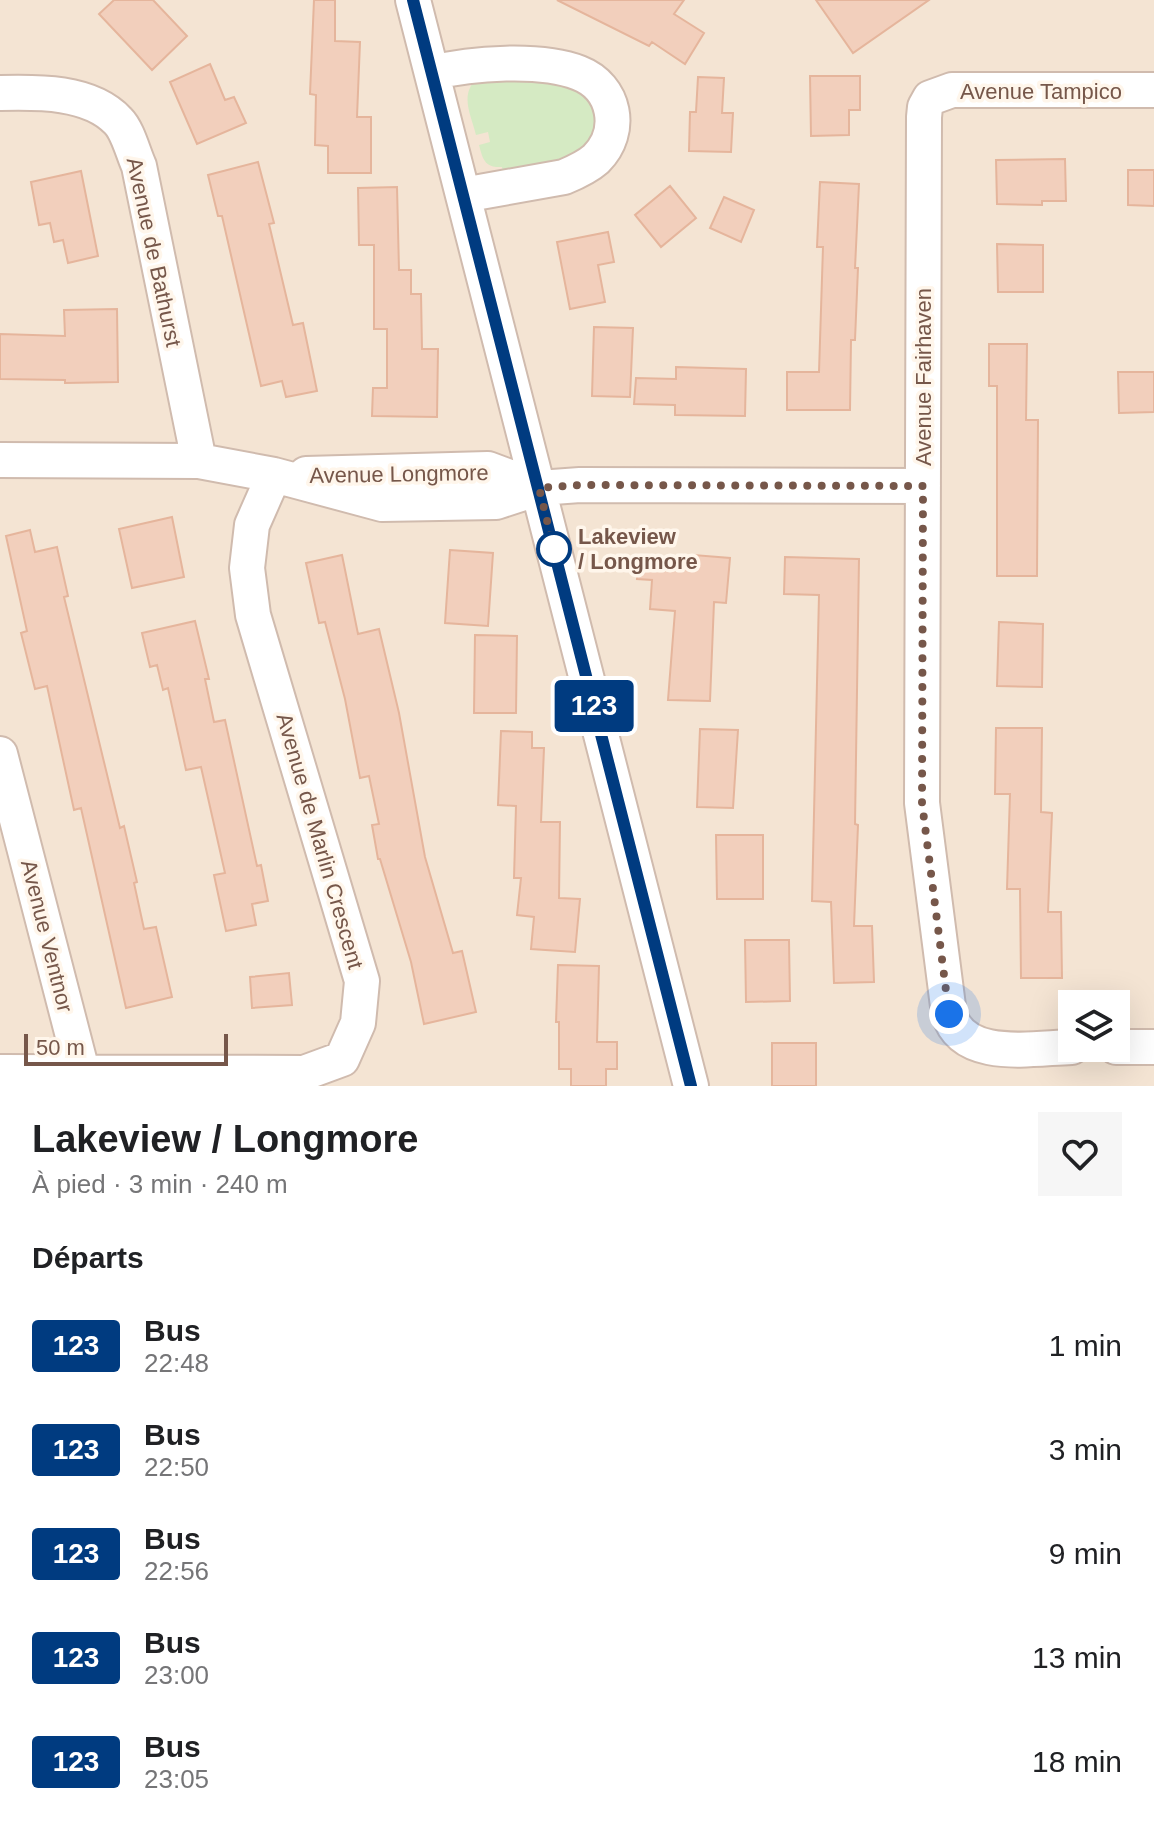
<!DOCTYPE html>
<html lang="fr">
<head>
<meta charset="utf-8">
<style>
	:root { --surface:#fff; --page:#f6f6f6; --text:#202124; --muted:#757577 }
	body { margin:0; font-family:Helvetica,sans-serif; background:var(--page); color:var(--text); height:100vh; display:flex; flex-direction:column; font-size:30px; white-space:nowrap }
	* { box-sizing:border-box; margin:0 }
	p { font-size:26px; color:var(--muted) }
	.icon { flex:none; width:44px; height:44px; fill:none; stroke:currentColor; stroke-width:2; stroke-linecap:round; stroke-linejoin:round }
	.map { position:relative; height:1086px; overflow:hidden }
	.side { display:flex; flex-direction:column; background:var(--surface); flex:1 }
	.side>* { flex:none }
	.badge { padding:0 16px; border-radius:6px; font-size:28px; line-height:52px }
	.controls { position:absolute; left:1058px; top:990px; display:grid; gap:16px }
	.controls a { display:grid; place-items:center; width:72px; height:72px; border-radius:0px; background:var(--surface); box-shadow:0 8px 32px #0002; font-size:40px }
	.scale { position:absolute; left:24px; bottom:20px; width:204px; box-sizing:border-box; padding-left:8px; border:4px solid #76574a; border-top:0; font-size:22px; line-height:28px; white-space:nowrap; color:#76574a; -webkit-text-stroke:6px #fff6eb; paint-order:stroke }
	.you { position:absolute; width:40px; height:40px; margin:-20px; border:6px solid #fff; border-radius:50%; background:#1a73e8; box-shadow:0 0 0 12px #1a73e833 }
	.map>.badge { position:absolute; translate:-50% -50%; box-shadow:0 0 0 4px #fff }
	h2 { padding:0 32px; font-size:30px; line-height:72px }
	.round { display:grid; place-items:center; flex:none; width:84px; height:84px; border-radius:0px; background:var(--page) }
	.summary { display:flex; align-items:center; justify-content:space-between; height:136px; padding:0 32px }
	h1 { font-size:38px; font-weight:700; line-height:60px }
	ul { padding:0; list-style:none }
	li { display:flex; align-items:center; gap:24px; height:104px; padding:0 32px }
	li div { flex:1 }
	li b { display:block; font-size:30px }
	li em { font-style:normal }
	li .badge { min-width:88px; font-weight:700; text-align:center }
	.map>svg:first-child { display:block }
	.residential { fill:#f4e4d3; fill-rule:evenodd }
	.green { fill:#d5eac3 }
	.building { fill:#f2cfbc; stroke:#e5b59c; stroke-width:2 }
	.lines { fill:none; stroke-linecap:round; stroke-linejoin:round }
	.minor-casing { stroke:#d0bbae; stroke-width:38 }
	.minor { stroke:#fff; stroke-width:34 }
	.line-casing { stroke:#fff; stroke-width:18 }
	.line { stroke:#003b80; stroke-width:12 }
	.walk { stroke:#76574a; stroke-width:8; stroke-dasharray:0 14.4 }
	.stop-dot { fill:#fff; stroke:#003b80; stroke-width:4 }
	.labels { text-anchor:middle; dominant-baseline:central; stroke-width:7; stroke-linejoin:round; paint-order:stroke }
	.street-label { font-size:22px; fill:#76574a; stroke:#fff6eb }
	.stop-label { font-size:22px; font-weight:bold; fill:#76574a; stroke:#fff6eb; text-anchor:start }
</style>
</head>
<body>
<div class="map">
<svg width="1154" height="1086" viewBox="0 0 1154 1086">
	<rect width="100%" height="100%" fill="#fdf2e5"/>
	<path class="residential" d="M 0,0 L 1154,0 L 1154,1086 L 0,1086 ZM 1072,1004 L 1116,1004 L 1116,1048 L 1072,1048 Z"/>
	<path class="green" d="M 479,76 L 562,81 L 583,90 L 598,112 L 596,136 L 578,159 L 503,173 L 502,167 C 485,168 483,160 479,145 L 490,142 L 488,132 L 476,135 C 470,112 459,94 479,76 Z"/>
	<path class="building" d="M 114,0 L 153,0 L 187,36 L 152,70 L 99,14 Z
		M 314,0 L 335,0 L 335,41 L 360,42 L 357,117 L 371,117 L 371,173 L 328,173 L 328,146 L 315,145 L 316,95 L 310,94 Z
		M 557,0 L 684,0 L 674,14 L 704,33 L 685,64 L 652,42 L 649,46 Z
		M 816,0 L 929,0 L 853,53 Z
		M 210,64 L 225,100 L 234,97 L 246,123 L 197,144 L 170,82 Z
		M 810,76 L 860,76 L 860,110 L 849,110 L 849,135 L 811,136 Z
		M 698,77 L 724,78 L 722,113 L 733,113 L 731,152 L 689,151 L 690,112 L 696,112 Z
		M 1065,159 L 1066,201 L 1042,201 L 1042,205 L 997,204 L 996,160 Z
		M 258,162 L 274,223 L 269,224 L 293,325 L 303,323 L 317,391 L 286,397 L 282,381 L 261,386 L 222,216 L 218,216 L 208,175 Z
		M 1128,170 L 1154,170 L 1154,206 L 1128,205 Z
		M 81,171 L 98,256 L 68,263 L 63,240 L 54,242 L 50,223 L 39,225 L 31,182 Z
		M 820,182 L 859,184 L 855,268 L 858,268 L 855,340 L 851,340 L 850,410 L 787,410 L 787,372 L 819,372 L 823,247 L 817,247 Z
		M 670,186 L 696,218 L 661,247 L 635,215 Z
		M 397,187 L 399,270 L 411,270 L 411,294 L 421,294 L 422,349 L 438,349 L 437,417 L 372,416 L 373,388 L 387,388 L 387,329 L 374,329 L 374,245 L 359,245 L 358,188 Z
		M 724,197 L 754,210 L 741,242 L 710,228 Z
		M 608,232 L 614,262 L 598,265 L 605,302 L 570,309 L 557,242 Z
		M 997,244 L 1043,245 L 1043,292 L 998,292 Z
		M 117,309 L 118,382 L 65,383 L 65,380 L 0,379 L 0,334 L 65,336 L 64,310 Z
		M 594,327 L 633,328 L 630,397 L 592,396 Z
		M 989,344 L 1027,344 L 1026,420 L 1038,420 L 1037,576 L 997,576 L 997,386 L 989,386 Z
		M 676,367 L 746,369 L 745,416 L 675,415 L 675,405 L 634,404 L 636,378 L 676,379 Z
		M 1118,372 L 1154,372 L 1154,412 L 1119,413 Z
		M 172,517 L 184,577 L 132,588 L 119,529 Z
		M 30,530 L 35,552 L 57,547 L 68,596 L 64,597 L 120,828 L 124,826 L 137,882 L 134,883 L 144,929 L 156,927 L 172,997 L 126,1008 L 81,808 L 74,810 L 47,686 L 35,689 L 21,633 L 27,631 L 6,536 Z
		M 450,550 L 493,553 L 488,626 L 445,623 Z
		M 342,555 L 358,634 L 379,629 L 399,713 L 425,857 L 453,953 L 462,951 L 476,1012 L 424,1024 L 411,962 L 380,859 L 378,859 L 372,825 L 379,824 L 369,776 L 360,778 L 345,699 L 325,622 L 319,623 L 306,563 Z
		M 639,555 L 694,560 L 694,555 L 730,558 L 726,603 L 714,602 L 710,701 L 668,700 L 675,611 L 650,609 L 652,580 L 637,579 Z
		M 785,557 L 859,559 L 855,824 L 858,825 L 854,926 L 872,926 L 874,982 L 834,983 L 831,902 L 812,901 L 819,595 L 784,594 Z
		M 195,621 L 209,679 L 205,679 L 214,722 L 225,720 L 257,866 L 261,865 L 268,901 L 252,904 L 256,925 L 226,931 L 214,875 L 225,873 L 201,767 L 186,770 L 168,688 L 163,690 L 157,665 L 150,667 L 142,633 Z
		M 999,622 L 1043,624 L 1042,687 L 997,686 Z
		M 475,635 L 517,636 L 516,713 L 474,713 Z
		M 996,728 L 1042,728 L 1041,812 L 1052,813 L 1048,912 L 1061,912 L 1062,978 L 1021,978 L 1020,889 L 1007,889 L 1010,794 L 995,794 Z
		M 700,729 L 738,730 L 733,808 L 697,807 Z
		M 501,731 L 532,732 L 532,748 L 544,748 L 541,822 L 560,822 L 559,898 L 580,899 L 575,952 L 531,949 L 534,917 L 517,915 L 521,878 L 514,878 L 516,806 L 498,805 Z
		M 716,835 L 763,835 L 763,899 L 717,899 Z
		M 745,940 L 789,940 L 790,1001 L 746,1002 Z
		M 558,965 L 599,966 L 597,1042 L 617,1042 L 617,1069 L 606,1069 L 606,1086 L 571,1086 L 571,1069 L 559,1069 L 559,1022 L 556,1022 Z
		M 289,973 L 292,1005 L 252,1008 L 250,977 Z
		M 772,1043 L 816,1043 L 816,1086 L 772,1086 Z"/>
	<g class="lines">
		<defs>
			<path id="minor" d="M 413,0 L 691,1086
				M 432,73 C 471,63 541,58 579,73 C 615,87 624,131 596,159 C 587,167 576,172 564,177 L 463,195
				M 0,93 C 37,92 90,91 118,121 C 128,131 133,153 139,166 L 199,461
				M 0,460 L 199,461 L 274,475 L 382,504 L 496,502 L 539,488 L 580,485 L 923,486
				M 306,474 L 488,469 L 539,488
				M 0,754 L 82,1071
				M 1072,1047 C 1032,1048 963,1062 949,1014 L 922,803 L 924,117 L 925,107 L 930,98 L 952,90 L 1154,90
				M 1116,1047 L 1154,1047
				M 0,1072 L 304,1073 L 342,1059 L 358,1023 L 362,981 L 253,615 L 247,568 L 252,525 L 274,475"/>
		</defs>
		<use href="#minor" class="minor-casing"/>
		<use href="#minor" class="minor"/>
	</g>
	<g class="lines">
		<defs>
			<path id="line" d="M 413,0 L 691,1086"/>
		</defs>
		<use href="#line" class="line-casing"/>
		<use href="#line" class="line"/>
		<path class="walk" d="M 554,549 L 539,488 L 580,485 L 923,486 L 922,803 L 949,1014"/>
	</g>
	<circle class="stop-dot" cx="554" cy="549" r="16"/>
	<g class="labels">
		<g class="street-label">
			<text x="1041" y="91">Avenue Tampico</text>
			<text transform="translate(154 252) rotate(78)">Avenue de Bathurst</text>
			<text transform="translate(923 377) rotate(-90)">Avenue Fairhaven</text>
			<text transform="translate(399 474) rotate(-1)">Avenue Longmore</text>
			<text transform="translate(320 841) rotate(74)">Avenue de Marlin Crescent</text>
			<text transform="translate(47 936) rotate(76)">Avenue Ventnor</text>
		</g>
		<g class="stop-label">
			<text x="578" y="536">Lakeview<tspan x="578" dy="25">/ Longmore</tspan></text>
		</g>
	</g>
</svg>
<div class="controls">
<a><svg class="icon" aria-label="layers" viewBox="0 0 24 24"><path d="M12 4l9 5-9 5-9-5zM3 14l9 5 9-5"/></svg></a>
</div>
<div class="scale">50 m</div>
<div class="you" style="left:949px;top:1014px"></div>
<b class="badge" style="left:594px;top:706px;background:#003b80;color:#fff">123</b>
</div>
<section class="side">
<div class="summary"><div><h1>Lakeview / Longmore</h1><p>À pied · 3 min · 240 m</p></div><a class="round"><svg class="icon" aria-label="heart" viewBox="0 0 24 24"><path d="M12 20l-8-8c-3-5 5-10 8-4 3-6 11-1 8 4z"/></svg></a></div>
<h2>Départs</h2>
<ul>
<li><span class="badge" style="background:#003b80;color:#fff">123</span><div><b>Bus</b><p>22:48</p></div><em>1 min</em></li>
<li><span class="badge" style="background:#003b80;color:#fff">123</span><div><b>Bus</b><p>22:50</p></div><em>3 min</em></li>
<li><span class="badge" style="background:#003b80;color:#fff">123</span><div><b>Bus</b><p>22:56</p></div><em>9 min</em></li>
<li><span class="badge" style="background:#003b80;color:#fff">123</span><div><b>Bus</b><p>23:00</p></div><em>13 min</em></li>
<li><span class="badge" style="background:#003b80;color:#fff">123</span><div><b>Bus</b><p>23:05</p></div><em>18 min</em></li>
</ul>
</section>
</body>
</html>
